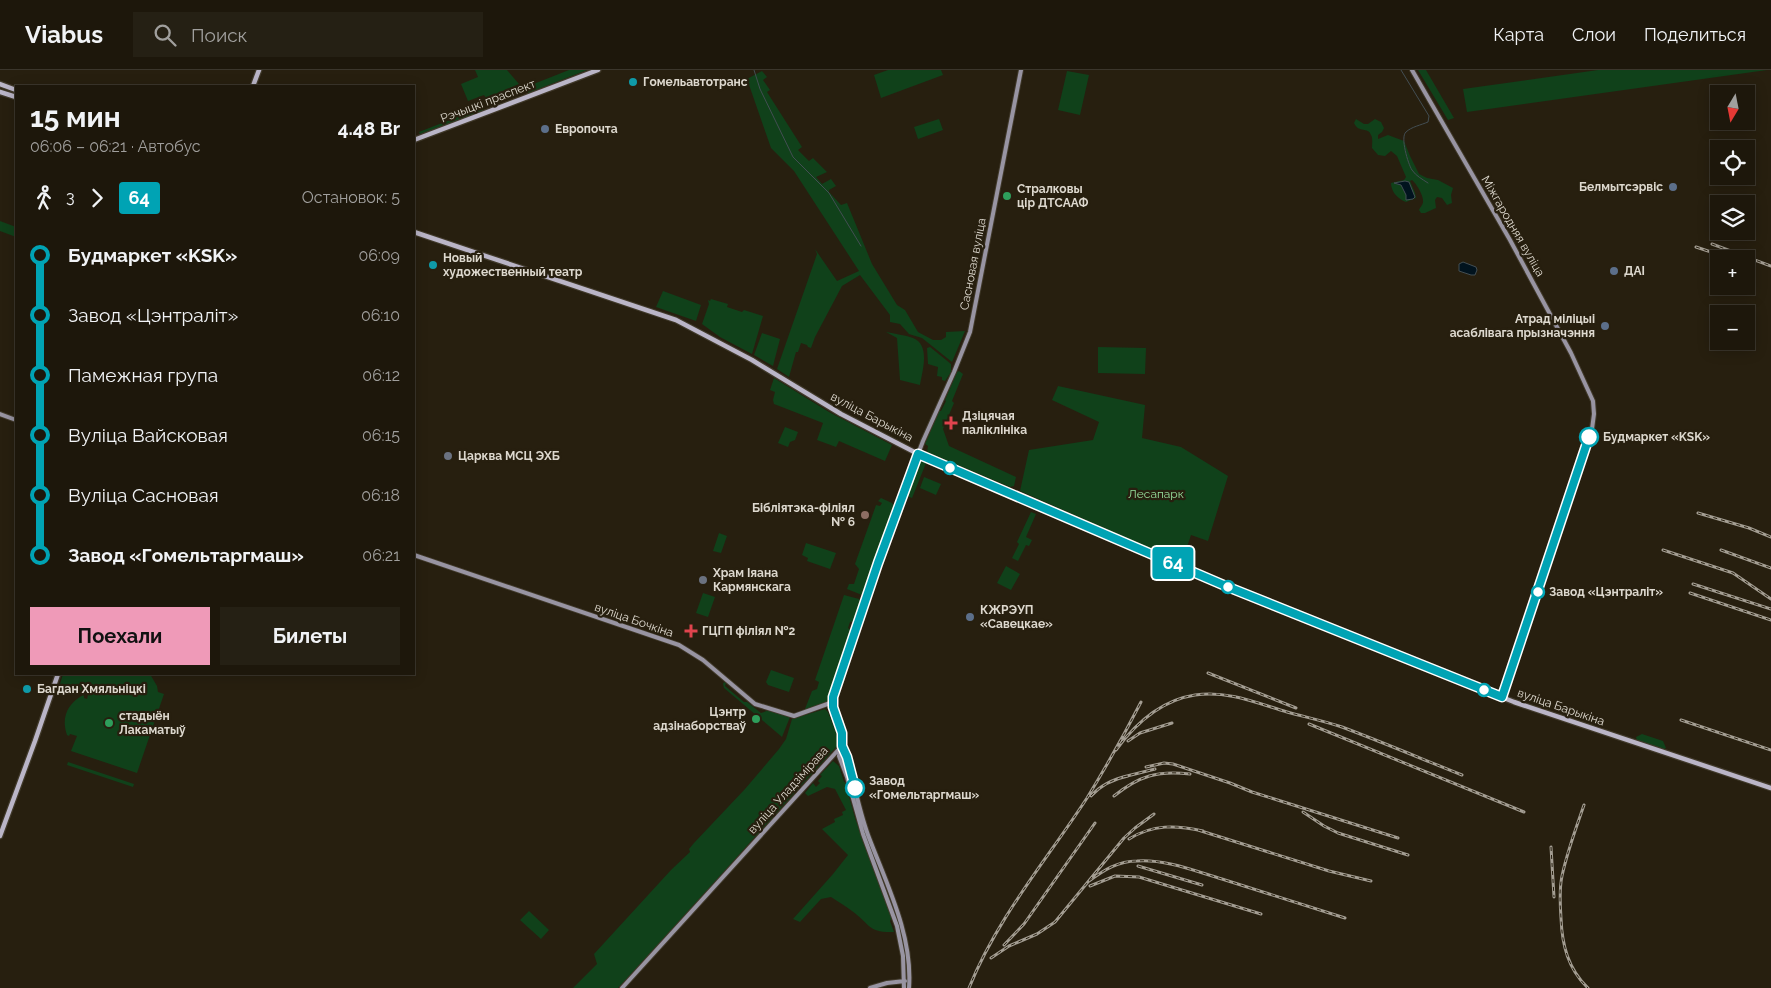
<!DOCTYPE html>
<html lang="ru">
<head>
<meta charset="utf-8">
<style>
	:root { --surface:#1d170b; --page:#252014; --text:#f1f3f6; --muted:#a09f9d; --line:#3b362c; --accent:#ef9ab8 }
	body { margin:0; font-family:Raleway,sans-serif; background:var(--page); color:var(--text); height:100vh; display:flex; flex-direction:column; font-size:19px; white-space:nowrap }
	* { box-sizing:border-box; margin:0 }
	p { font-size:16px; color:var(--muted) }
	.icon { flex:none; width:28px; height:28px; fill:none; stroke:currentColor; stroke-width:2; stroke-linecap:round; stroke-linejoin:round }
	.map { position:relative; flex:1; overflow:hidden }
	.details { position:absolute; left:15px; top:15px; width:400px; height:590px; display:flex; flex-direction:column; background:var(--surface); border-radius:0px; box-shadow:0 2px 12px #0003,0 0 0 1px var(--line) }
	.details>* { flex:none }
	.badge { padding:0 10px; border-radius:4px; font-size:18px; line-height:32px }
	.needle { width:32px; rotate:190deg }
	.controls { position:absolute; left:1710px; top:15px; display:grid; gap:10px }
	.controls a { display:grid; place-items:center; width:45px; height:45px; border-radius:0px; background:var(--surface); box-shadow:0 2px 12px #0003,0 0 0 1px var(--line); font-size:25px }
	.map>.badge { position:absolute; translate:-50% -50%; box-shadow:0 0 0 2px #fff }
	.legs { display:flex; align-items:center; gap:8px; height:55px; padding:0 15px; font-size:16px }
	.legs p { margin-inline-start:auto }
	.summary { display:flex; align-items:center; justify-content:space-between; height:85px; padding:0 15px }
	h1 { font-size:28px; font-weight:700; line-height:38px }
	.primary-button { display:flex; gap:10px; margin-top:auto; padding:10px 15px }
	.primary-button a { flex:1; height:58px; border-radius:0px; background:var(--accent); color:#111; font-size:20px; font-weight:700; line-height:58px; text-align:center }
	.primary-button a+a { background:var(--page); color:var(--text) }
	ul { padding:0 15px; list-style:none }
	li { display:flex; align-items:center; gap:18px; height:60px; font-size:19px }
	li i { display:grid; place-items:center; width:8px; height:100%; margin:0 6px; background:currentColor }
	li i::after { content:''; width:12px; height:12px; margin:-6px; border:4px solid; border-radius:50%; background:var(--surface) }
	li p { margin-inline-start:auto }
	li:first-child i { background:linear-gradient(#0000 50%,currentColor 0) }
	li:last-child i { background:linear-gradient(currentColor 50%,#0000 0) }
	header { display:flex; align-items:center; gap:30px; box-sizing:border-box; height:70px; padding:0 25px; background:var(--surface); border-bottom:1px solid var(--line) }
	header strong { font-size:24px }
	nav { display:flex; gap:28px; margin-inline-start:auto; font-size:18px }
	.search { width:350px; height:45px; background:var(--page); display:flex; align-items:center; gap:12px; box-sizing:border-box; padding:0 18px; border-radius:0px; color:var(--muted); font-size:19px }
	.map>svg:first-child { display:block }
	.green { fill:#10411a }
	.water { fill:#01131e; stroke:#434e53 }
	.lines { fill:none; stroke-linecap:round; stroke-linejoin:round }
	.stream { stroke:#434e53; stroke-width:1 }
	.secondary-casing { stroke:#40392a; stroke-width:6 }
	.primary-casing { stroke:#40392a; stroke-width:7 }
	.secondary { stroke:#9894a2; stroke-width:4 }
	.primary { stroke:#bab5c7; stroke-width:4.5 }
	.rail-casing { stroke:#a39d92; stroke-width:3 }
	.rail { stroke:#271f0f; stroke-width:1; stroke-dasharray:4; stroke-linecap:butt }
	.line-1-casing { stroke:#fff; stroke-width:11 }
	.line-1 { stroke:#00a3b4; stroke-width:8 }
	.culture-dot { fill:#0f9aa8; stroke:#271f0f; stroke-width:2 }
	.service-dot { fill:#5c6f8a; stroke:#271f0f; stroke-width:2 }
	.leisure-dot { fill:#2e9e5b; stroke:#271f0f; stroke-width:2 }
	.health-dot { fill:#e0444e; stroke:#271f0f; stroke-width:2 }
	.stop-1-dot { fill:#fff; stroke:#00a3b4; stroke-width:2.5 }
	.worship-dot { fill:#6b7280; stroke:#271f0f; stroke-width:2 }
	.education-dot { fill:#8d6e63; stroke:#271f0f; stroke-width:2 }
	.labels { text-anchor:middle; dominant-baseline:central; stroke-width:4.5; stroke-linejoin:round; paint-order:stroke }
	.poi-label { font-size:12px; font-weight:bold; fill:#ddd8ce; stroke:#271f0f; text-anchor:start }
	.street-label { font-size:12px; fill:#ddd8ce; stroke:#271f0f }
	.stop-label { font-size:12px; font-weight:bold; fill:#ddd8ce; stroke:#271f0f; text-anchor:start }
	.park-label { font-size:12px; fill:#96e09d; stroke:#271f0f }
</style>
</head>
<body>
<header>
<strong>Viabus</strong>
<div class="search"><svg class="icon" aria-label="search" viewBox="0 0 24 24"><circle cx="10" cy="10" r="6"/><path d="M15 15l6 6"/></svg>Поиск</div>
<nav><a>Карта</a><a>Слои</a><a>Поделиться</a></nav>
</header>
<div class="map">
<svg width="1771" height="918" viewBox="0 0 1771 918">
	<rect width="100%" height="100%" fill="#271f0f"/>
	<path class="green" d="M 475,0 L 507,0 L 519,14 L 486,28 L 484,25 L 468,31 L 461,14 L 478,7 Z
		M 569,0 L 587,0 L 528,23 L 526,17 Z
		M 888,0 L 941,0 L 943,5 L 881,28 L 874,5 Z
		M 1418,0 L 1426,0 L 1454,48 L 1448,50 Z
		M 1598,0 L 1767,0 L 1467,42 L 1463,19 Z
		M 762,1 L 767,7 L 763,10 L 770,20 L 767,22 L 802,77 L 798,80 L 809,91 L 813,88 L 827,102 L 816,107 L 822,114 L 831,109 L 836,116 L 829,120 L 829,122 L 841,135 L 847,133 L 872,194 L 897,235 L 905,240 L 918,262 L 933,270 L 941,270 L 946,267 L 946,262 L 965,261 L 952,292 L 922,268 L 909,264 L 900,254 L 890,252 L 890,245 L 860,205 L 842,216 L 815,267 L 811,278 L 808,277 L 807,275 L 801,273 L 798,282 L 796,282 L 789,307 L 777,299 L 817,184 L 815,179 L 837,211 L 859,201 L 794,101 L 771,78 L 747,9 Z
		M 1067,1 L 1089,5 L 1080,45 L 1058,40 Z
		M 482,35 L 484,41 L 420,64 L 419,62 L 473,41 L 474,37 Z
		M 939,49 L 943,60 L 918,69 L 914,57 Z
		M 1356,49 L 1364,54 L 1368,54 L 1375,49 L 1381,52 L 1384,58 L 1382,62 L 1378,65 L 1378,69 L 1388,65 L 1404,71 L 1410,86 L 1419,104 L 1427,108 L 1438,110 L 1453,118 L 1451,125 L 1452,133 L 1447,135 L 1442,128 L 1437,127 L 1435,130 L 1436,138 L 1425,143 L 1421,143 L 1419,140 C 1420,137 1423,135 1423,132 C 1424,126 1416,113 1412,110 L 1410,111 L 1415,123 L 1416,128 L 1406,132 C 1398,129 1391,122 1391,113 L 1404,110 L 1406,107 L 1397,86 L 1391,81 L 1385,86 L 1378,85 L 1372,78 C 1372,74 1373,68 1371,65 C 1368,56 1359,64 1354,53 Z
		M 0,151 L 16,157 L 16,167 L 0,161 Z
		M 663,221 L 701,235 L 696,251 L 656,237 Z
		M 711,229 L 728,234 L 727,237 L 742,242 L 744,240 L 763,246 L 752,284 L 720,267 L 702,254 L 709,234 L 708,230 L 710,231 Z
		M 886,262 C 895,264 905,265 913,268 C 931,275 922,302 920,315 L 900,310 L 897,268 Z
		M 762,263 L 780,269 L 773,296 L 754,285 Z
		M 930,277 L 951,294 L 951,302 L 945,311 L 942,310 L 942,307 L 937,306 L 938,297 L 928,294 L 927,278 Z
		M 1098,277 L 1146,278 L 1145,304 L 1098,303 Z
		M 959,301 L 963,304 L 952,331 L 954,333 L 943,359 L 949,376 L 1016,407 L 1014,416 L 1010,417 L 927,382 L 928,376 L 925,374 L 939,341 L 941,341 L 946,331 L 945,330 L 957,302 Z
		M 774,308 L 829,342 L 892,375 L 885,391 L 839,371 L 836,377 L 817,370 L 823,353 L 774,334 L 773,330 L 775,322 L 770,320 Z
		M 1058,316 L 1145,335 L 1142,368 L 1181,377 L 1228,406 L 1208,471 L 1191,465 L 1186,480 L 1191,482 L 1186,494 L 1020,421 L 1029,380 L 1093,370 L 1099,352 L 1052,330 Z
		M 785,357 L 798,362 L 795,370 L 790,372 L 788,377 L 778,373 Z
		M 921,390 L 926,393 L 912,428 L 907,426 L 906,423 L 919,392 Z
		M 924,407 L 941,414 L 936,425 L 920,418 Z
		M 881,428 L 892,433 L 894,437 L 864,523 L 862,525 L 847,519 L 849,514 L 854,514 L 859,499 L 855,494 L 875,438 L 876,435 L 880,436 L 882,433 L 878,431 Z
		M 1031,442 L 1036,444 L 1026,467 L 1032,470 L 1029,476 L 1026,475 L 1018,491 L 1012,488 L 1019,474 L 1017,472 Z
		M 719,463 L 727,466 L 721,483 L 713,481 Z
		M 806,473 L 836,483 L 830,499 L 807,491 L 808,488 L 802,485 Z
		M 1006,496 L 1020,504 L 1011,520 L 997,513 Z
		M 703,523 L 715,527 L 708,547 L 696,543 Z
		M 844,525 L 859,529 L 862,533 L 856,551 L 850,552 L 848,558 L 852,561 L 830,629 L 827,632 L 806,640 L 805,639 L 812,621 L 817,619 L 819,612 L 815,610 Z
		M 771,600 L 794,608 L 789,622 L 768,615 L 766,612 Z
		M 63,604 L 150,604 L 157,616 L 158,622 L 164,624 L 137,703 L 71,681 L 77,666 L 70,664 L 69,666 L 67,665 C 61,648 67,634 83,625 L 84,626 L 84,628 L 87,629 L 88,625 L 60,614 Z
		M 724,612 L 726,613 L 725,616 L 744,632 L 747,632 L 761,643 L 769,640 L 790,647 L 782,667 L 724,618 L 723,614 Z
		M 825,639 L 828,642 L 839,670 L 837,676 C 764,756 692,838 618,918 L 573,918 L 597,894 L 594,884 L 671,800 L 690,782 L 689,779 L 694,773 L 745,719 L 779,679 L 786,669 L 792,649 Z
		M 1642,664 L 1663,671 L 1666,678 L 1663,680 L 1637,671 L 1636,667 Z
		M 833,691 L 839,696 L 844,712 L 845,712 L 855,748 L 892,847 L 890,851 L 894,862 C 868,863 870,854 852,841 C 846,836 838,832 831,827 L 821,829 L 800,852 L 793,849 L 833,804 L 848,785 L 822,759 L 835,752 L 834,749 L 843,745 L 842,742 L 846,740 L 835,719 L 827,717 L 808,726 L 805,723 L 813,713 L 816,717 L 820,713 L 818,711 L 822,706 L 820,705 Z
		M 68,692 L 134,714 L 133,717 L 67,695 Z
		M 529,841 L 549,860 L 541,869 L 520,850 Z"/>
	<path class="water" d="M 1405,111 L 1409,112 L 1415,127 L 1413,129 L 1406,130 L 1406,125 L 1401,115 L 1394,113 Z
		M 1463,192 L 1476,197 L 1477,200 L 1475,205 L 1471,205 L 1459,201 L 1459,194 Z"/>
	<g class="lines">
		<path class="stream" d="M 754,0 L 760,19 L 793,87 L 829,123 L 861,176
			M 1401,0 L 1429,46 L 1428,52 C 1421,55 1411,57 1406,62 C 1400,67 1408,94 1412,100 C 1416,106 1422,109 1428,113"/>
		<defs>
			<path id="secondary" d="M 1412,0 L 1510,170 L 1571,283 L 1593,331 L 1594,344 L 1592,359 L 1501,627
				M 0,344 L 16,350
				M 414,485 L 679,575 L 703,590 L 755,634 L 794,646 L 833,632
				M 842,676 L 847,687 C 854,713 859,740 868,765 C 886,813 913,865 909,918
				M 622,918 L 840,678
				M 870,918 L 887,913 L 905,911
				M 904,918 L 903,886 L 897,856 L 863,764 L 847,707 L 839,686 L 843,666 L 833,632 L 849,579 L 902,426 L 923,371 L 954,302 L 970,262 L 1021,0"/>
			<path id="primary" d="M 0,14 L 16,20
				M 253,16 L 259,0
				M 0,22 L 16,27
				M 414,70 L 598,0
				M 414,162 L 676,250 L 752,290 L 841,344 L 924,387 L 1262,531 L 1514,632 L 1771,718
				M 0,766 L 35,671 L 58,604"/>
		</defs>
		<use href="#secondary" class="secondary-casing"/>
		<use href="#primary" class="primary-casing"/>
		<use href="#secondary" class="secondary"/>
		<use href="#primary" class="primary"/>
		<defs>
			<path id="rail" d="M 1712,174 L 1771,196
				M 1696,177 L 1732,189
				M 1698,443 L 1749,458 L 1771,467
				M 1663,480 L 1733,503 L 1771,529
				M 1721,480 L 1771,498
				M 1693,514 L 1771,539
				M 1690,523 L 1771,550
				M 1208,603 L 1296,638
				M 1681,650 L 1771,680
				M 1309,654 L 1524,742
				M 1128,671 L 1140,663 L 1172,653
				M 1116,680 C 1135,654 1162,630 1195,625 C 1227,620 1257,633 1287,642 C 1305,647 1324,651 1342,657 C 1382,672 1422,689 1462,705
				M 1146,697 L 1164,693 L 1173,694 L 1230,713 L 1252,722 L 1398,768
				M 1123,707 L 1155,699
				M 1091,726 C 1100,716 1113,709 1128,706
				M 1114,726 C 1139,706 1158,700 1190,704
				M 1584,735 C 1576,758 1567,782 1562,806 C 1559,820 1560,834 1561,848 C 1562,875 1568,899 1588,918
				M 1303,742 L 1324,756 L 1338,763 L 1408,785
				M 1198,760 L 1329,801 L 1371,811
				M 1129,769 C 1153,754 1176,755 1203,761
				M 1551,777 L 1554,827
				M 1138,796 L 1202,815
				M 1089,811 C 1104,800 1118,791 1137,791 C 1165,789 1195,801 1222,809 C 1263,822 1304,835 1345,848
				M 1090,816 L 1115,806 L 1139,807 L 1261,844
				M 1004,875 L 1024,854 L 1095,753
				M 991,888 L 1009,876 L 1037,864 L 1055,852 L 1124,768 L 1135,758 L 1154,744
				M 969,918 C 997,848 1046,791 1087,728 C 1106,697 1124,665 1141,632"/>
		</defs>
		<use href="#rail" class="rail-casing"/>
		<use href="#rail" class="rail"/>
	</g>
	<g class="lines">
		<defs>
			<path id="line-1" d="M 855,718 L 847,687 L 842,676 L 842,663 L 833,637 L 833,627 L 878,493 L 918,384 L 1228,517 L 1502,627 L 1589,367"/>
		</defs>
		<use href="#line-1" class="line-1-casing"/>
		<use href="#line-1" class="line-1"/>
	</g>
	<g class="culture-dot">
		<circle cx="633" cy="12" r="5"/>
		<circle cx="433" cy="195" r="5"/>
		<circle cx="27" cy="619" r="5"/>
	</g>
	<g class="service-dot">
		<circle cx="545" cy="59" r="5"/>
		<circle cx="1673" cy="117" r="5"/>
		<circle cx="1614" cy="201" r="5"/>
		<circle cx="1605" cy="256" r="5"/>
		<circle cx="970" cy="547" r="5"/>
	</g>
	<g class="leisure-dot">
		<circle cx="1007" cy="126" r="5"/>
		<circle cx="756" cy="649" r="5"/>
		<circle cx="109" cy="653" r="5"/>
	</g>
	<g class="health-dot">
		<path d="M948.5 345.5h5v5h5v5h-5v5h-5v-5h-5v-5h5z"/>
		<path d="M688.5 553.5h5v5h5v5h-5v5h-5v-5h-5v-5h5z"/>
	</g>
	<g class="stop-1-dot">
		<circle cx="1589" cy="367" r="9"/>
		<circle cx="950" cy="398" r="6"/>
		<circle cx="1228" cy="517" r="6"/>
		<circle cx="1538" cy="522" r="6"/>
		<circle cx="1484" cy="620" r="6"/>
		<circle cx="855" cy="718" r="9"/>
	</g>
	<g class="worship-dot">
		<circle cx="448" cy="386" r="5"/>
		<circle cx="703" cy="510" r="5"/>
	</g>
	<circle class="education-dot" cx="865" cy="445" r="5"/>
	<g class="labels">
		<g class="poi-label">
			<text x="643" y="12">Гомельавтотранс</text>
			<text x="555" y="59">Европочта</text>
			<text x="1663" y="117" text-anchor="end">Белмытсэрвіс</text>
			<text x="1017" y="119">Стралковы<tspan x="1017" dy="14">цір ДТСААФ</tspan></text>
			<text x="443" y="188">Новый<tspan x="443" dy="14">художественный театр</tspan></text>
			<text x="1624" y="201">ДАІ</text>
			<text x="1595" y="249" text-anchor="end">Атрад міліцыі<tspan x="1595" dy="14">асаблівага прызначэння</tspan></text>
			<text x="962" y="346">Дзіцячая<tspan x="962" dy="14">паліклініка</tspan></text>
			<text x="458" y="386">Царква МСЦ ЭХБ</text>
			<text x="855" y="438" text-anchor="end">Бібліятэка-філіял<tspan x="855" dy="14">№ 6</tspan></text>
			<text x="713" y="503">Храм Іяана<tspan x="713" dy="14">Кармянскага</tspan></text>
			<text x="980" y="540">КЖРЭУП<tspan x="980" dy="14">«Савецкае»</tspan></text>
			<text x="702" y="561">ГЦГП філіял №2</text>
			<text x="37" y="619">Багдан Хмяльніцкі</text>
			<text x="746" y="642" text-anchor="end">Цэнтр<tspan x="746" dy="14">адзінаборстваў</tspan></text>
			<text x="119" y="646">стадыён<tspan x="119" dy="14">Лакаматыў</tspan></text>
		</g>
		<g class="street-label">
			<text transform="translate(488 31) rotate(-21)">Рэчыцкі праспект</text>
			<text transform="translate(1513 156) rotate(60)">Міжгародняя вуліца</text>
			<text transform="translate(973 194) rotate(-79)">Сасновая вуліца</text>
			<text transform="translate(872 347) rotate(28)">вуліца Барыкіна</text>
			<text transform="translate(634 550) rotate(19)">вуліца Бочкіна</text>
			<text transform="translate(1561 637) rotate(19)">вуліца Барыкіна</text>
			<text transform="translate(788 720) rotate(-48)">вуліца Уладзімірава</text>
		</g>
		<g class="stop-label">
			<text x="1603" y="367">Будмаркет «KSK»</text>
			<text x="1549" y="522">Завод «Цэнтраліт»</text>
			<text x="869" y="711">Завод<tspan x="869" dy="14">«Гомельтаргмаш»</tspan></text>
		</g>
		<g class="park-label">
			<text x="1156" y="424">Лесапарк</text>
		</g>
	</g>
</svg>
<div class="controls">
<a><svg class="needle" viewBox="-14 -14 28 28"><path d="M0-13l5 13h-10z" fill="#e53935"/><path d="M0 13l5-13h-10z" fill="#a09f9d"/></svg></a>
<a><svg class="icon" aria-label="locate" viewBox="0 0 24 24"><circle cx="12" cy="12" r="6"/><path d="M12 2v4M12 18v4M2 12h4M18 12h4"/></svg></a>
<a><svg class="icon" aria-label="layers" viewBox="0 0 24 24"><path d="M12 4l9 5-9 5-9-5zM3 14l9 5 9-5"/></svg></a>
<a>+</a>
<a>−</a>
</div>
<b class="badge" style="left:1173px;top:493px;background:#00a3b4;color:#fff">64</b>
<section class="details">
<div class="summary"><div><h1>15 мин</h1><p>06:06 – 06:21 · Автобус</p></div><b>4.48 Br</b></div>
<div class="legs"><svg class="icon" aria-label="walk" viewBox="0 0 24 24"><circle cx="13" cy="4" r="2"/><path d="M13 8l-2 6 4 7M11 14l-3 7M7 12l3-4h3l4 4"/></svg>3<svg class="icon" aria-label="forward" viewBox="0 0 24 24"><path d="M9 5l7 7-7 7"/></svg><b class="badge" style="background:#00a3b4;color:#fff">64</b><p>Остановок: 5</p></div>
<ul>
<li><i style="color:#00a3b4"></i><b>Будмаркет «KSK»</b><p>06:09</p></li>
<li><i style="color:#00a3b4"></i><span>Завод «Цэнтраліт»</span><p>06:10</p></li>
<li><i style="color:#00a3b4"></i><span>Памежная група</span><p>06:12</p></li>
<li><i style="color:#00a3b4"></i><span>Вуліца Вайсковая</span><p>06:15</p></li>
<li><i style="color:#00a3b4"></i><span>Вуліца Сасновая</span><p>06:18</p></li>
<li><i style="color:#00a3b4"></i><b>Завод «Гомельтаргмаш»</b><p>06:21</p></li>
</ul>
<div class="primary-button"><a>Поехали</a><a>Билеты</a></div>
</section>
</div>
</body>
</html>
